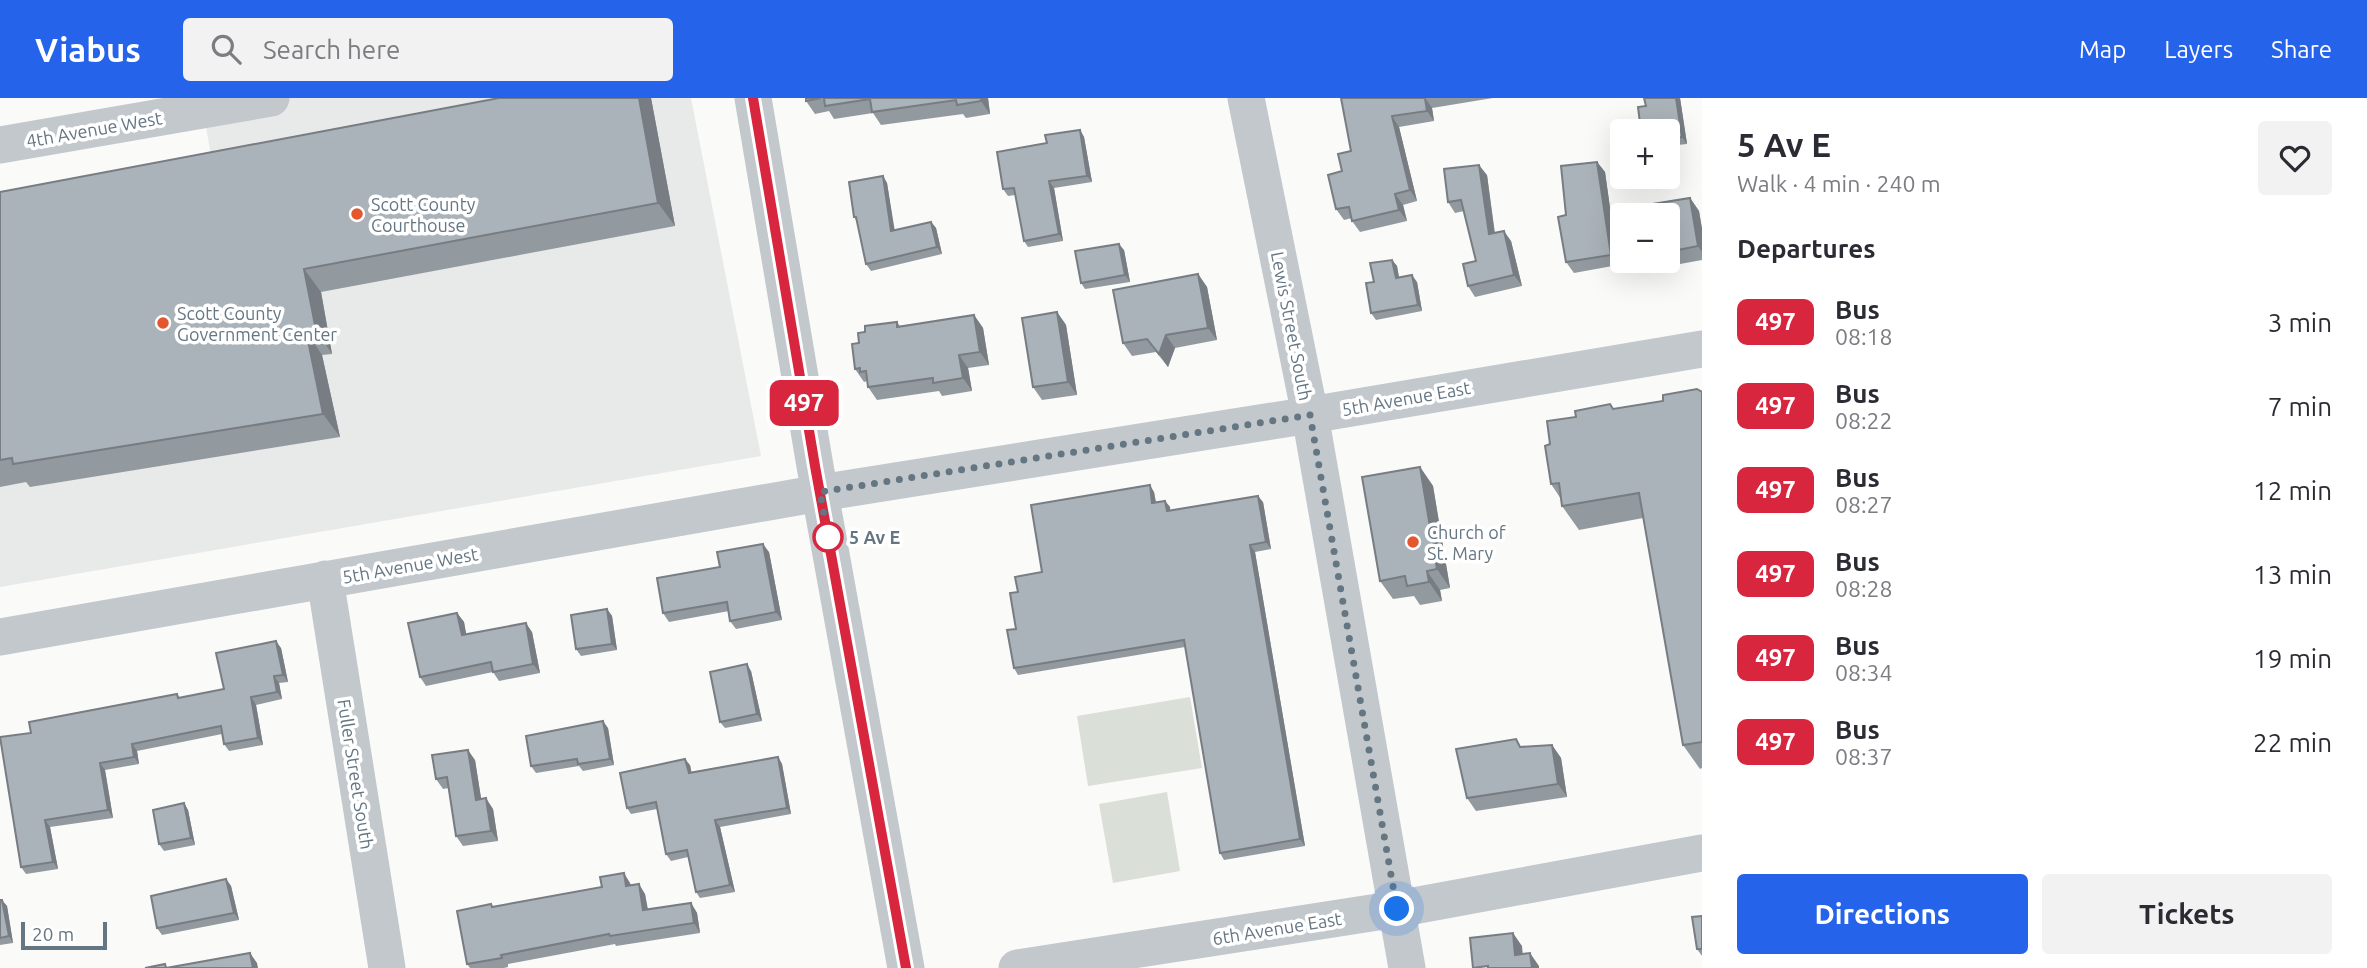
<!DOCTYPE html>
<html lang="en">
<head>
<meta charset="utf-8">
<style>
	:root { --surface:#fff; --page:#f2f2f3; --text:#2b2b33; --muted:#7c7c81; --accent:#2563eb }
	body { margin:0; font-family:Ubuntu,sans-serif; background:var(--page); color:var(--text); height:100vh; display:flex; flex-direction:column; font-size:26px; white-space:nowrap }
	* { box-sizing:border-box; margin:0 }
	p { font-size:23px; color:var(--muted) }
	.icon { flex:none; width:38px; height:38px; fill:none; stroke:currentColor; stroke-width:2; stroke-linecap:round; stroke-linejoin:round }
	.map { position:relative; flex:1; overflow:hidden }
	.sheet { display:flex; flex-direction:column; background:var(--surface); width:665px }
	.sheet>* { flex:none }
	.badge { padding:0 14px; border-radius:10px; font-size:24px; line-height:46px }
	.fabs { position:absolute; left:1610px; top:21px; display:grid; gap:14px }
	.fabs a { display:grid; place-items:center; width:70px; height:70px; border-radius:7px; background:var(--surface); box-shadow:0 7px 28px #0002; font-size:35px }
	.scale { position:absolute; left:21px; bottom:18px; width:86px; box-sizing:border-box; padding-left:7px; border:4px solid #657683; border-top:0; font-size:19px; line-height:24px; white-space:nowrap; color:#657683; -webkit-text-stroke:5px #fff; paint-order:stroke }
	.you { position:absolute; width:35px; height:35px; margin:-18px; border:5px solid #fff; border-radius:50%; background:#1a73e8; box-shadow:0 0 0 10px #1a73e833 }
	.map>.badge { position:absolute; translate:-50% -50%; box-shadow:0 0 0 4px #fff }
	h2 { padding:0 35px; font-size:26px; line-height:63px }
	.round { display:grid; place-items:center; flex:none; width:74px; height:74px; border-radius:7px; background:var(--page) }
	.summary { display:flex; align-items:center; justify-content:space-between; height:119px; padding:0 35px }
	h1 { font-size:33px; font-weight:600; line-height:52px }
	.primary-button { display:flex; gap:14px; margin-top:auto; padding:14px 35px }
	.primary-button a { flex:1; height:80px; border-radius:7px; background:var(--accent); color:#fff; font-size:28px; font-weight:600; line-height:80px; text-align:center }
	.primary-button a+a { background:var(--page); color:var(--text) }
	ul { padding:0; list-style:none }
	li { display:flex; align-items:center; gap:21px; height:84px; padding:0 35px }
	li div { flex:1 }
	li b { display:block; font-size:26px }
	li em { font-style:normal }
	li .badge { min-width:77px; font-weight:700; text-align:center }
	header { display:flex; align-items:center; gap:42px; box-sizing:border-box; height:98px; padding:0 35px; background:var(--accent); color:#fff }
	header strong { font-size:33px }
	nav { display:flex; gap:38px; margin-inline-start:auto; font-size:24px }
	.search { width:490px; height:63px; background:var(--page); display:flex; align-items:center; gap:18px; box-sizing:border-box; padding:0 24px; border-radius:7px; color:var(--muted); font-size:26px }
	main { display:flex; flex:1; min-height:0 }
	.map>svg:first-child { display:block }
	.built { fill:#e8e9e9 }
	.green { fill:#dadfd7 }
	.lines { fill:none; stroke-linecap:round; stroke-linejoin:round }
	.minor { stroke:#c3c8cc; stroke-width:37 }
	.wall { fill:#929a9f }
	.shaded-wall { fill:#777d82 }
	.building { fill:#aab3b9; stroke:#777d82; stroke-width:2 }
	.line-casing { stroke:#fff; stroke-width:16 }
	.line { stroke:#d7263d; stroke-width:10 }
	.walk { stroke:#657683; stroke-width:7; stroke-dasharray:0 12.6 }
	.poi-dot { fill:#e4572e; stroke:#fff; stroke-width:2.5 }
	.stop-dot { fill:#fff; stroke:#d7263d; stroke-width:3.5 }
	.labels { text-anchor:middle; dominant-baseline:central; stroke-width:7; stroke-linejoin:round; paint-order:stroke }
	.street-label { font-size:18px; fill:#657683; stroke:#fff }
	.poi-label { font-size:18px; fill:#657683; stroke:#fff; text-anchor:start }
	.stop-label { font-size:18px; font-weight:bold; fill:#657683; stroke:#fff; text-anchor:start }
</style>
</head>
<body>
<header>
<strong>Viabus</strong>
<div class="search"><svg class="icon" aria-label="search" viewBox="0 0 24 24"><circle cx="10" cy="10" r="6"/><path d="M15 15l6 6"/></svg>Search here</div>
<nav><a>Map</a><a>Layers</a><a>Share</a></nav>
</header>
<main>
<div class="map">
<svg width="1702" height="870" viewBox="0 0 1702 870">
	<rect width="100%" height="100%" fill="#fafaf8"/>
	<path class="built" d="M 201,0 L 691,0 L 761,358 L 0,489 L 0,103 L 213,69 Z"/>
	<path class="green" d="M 1190,599 L 1202,670 L 1088,688 L 1077,618 Z
		M 1167,694 L 1180,773 L 1113,785 L 1099,706 Z"/>
	<g class="lines">
		<path class="minor" d="M 753,0 L 815,368 L 906,870
			M 1246,0 L 1310,317 L 1407,870
			M 0,47 L 271,0
			M 325,481 L 387,870
			M 0,539 L 820,395 L 1310,317 L 1702,251
			M 1017,870 L 1397,811 L 1702,755"/>
	</g>
	<path class="wall" d="M 499,0 L 651,0 L 675,128 L 321,194 L 332,256 L 322,257 L 340,339 L 30,389 L 26,384 L 0,389 L 0,94 Z
		M 806,0 L 988,0 L 990,16 L 966,20 L 963,16 L 881,27 L 873,15 L 834,21 L 829,13 L 815,16 L 806,3 Z
		M 1341,0 L 1493,0 L 1432,10 L 1434,23 L 1399,29 L 1417,103 L 1403,107 L 1407,123 L 1360,134 L 1352,123 L 1352,120 L 1344,122 L 1336,111 L 1342,73 L 1351,53 Z
		M 1644,0 L 1680,0 L 1687,46 L 1668,48 L 1668,33 L 1646,8 Z
		M 1080,32 L 1084,39 L 1092,84 L 1054,90 L 1063,143 L 1028,149 L 1024,143 L 1015,97 L 1008,98 L 1003,91 L 1047,45 Z
		M 1597,64 L 1605,74 L 1618,167 L 1574,175 L 1566,164 L 1566,117 Z
		M 1487,77 L 1495,135 L 1511,143 L 1522,188 L 1475,199 L 1468,188 L 1476,163 L 1464,113 L 1455,115 L 1448,104 Z
		M 883,78 L 887,85 L 894,132 L 931,124 L 936,130 L 942,156 L 871,173 L 866,166 L 857,123 L 854,119 Z
		M 1690,100 L 1699,113 L 1702,131 L 1702,162 L 1669,168 L 1665,163 L 1668,163 L 1668,117 Z
		M 1124,152 L 1130,184 L 1085,191 L 1081,185 Z
		M 1392,162 L 1397,168 L 1399,179 L 1417,184 L 1422,213 L 1376,222 L 1371,215 L 1374,184 Z
		M 1198,176 L 1207,189 L 1217,242 L 1175,250 L 1168,269 L 1156,254 L 1132,258 L 1123,245 Z
		M 1057,214 L 1066,227 L 1077,297 L 1042,302 L 1033,289 Z
		M 974,217 L 983,230 L 989,267 L 968,270 L 972,293 L 942,298 L 939,293 L 877,302 L 868,289 L 867,283 L 864,284 L 855,271 L 859,245 L 865,234 L 897,224 L 900,228 Z
		M 1702,294 L 1702,670 L 1700,671 L 1683,647 L 1643,420 L 1579,432 L 1562,408 L 1561,401 L 1551,386 L 1550,346 L 1576,319 L 1610,306 L 1614,311 L 1663,303 Z
		M 1420,369 L 1433,388 L 1450,490 L 1440,492 L 1442,503 L 1420,507 L 1414,498 L 1393,501 L 1380,483 Z
		M 1154,394 L 1156,404 L 1165,403 L 1170,409 L 1170,413 L 1263,404 L 1271,451 L 1255,454 L 1305,748 L 1224,762 L 1220,755 L 1185,549 L 1018,577 L 1014,570 L 1018,494 L 1042,474 Z
		M 769,454 L 782,522 L 736,531 L 730,523 L 729,513 L 669,524 L 663,515 L 720,469 Z
		M 607,511 L 612,518 L 617,552 L 581,558 L 576,551 Z
		M 457,515 L 464,524 L 466,536 L 532,534 L 540,575 L 499,583 L 493,574 L 426,588 L 420,579 Z
		M 281,550 L 288,584 L 279,585 L 282,601 L 256,607 L 263,647 L 229,653 L 224,646 L 222,636 L 137,653 L 139,666 L 105,672 L 113,720 L 50,729 L 58,771 L 26,776 L 21,769 L 31,635 L 177,596 L 180,600 L 224,591 Z
		M 751,573 L 762,623 L 725,630 L 720,624 Z
		M 608,630 L 614,667 L 583,673 L 579,668 L 536,675 L 531,668 Z
		M 1552,647 L 1561,660 L 1567,699 L 1476,713 L 1467,700 L 1522,649 Z
		M 778,659 L 782,666 L 791,716 L 720,729 L 735,794 L 700,800 L 696,794 L 688,759 L 671,763 L 666,756 L 657,711 L 631,716 L 627,710 L 690,667 L 691,674 Z
		M 475,662 L 481,701 L 493,711 L 498,743 L 463,748 L 456,738 L 449,690 L 443,691 L 436,681 Z
		M 184,705 L 188,712 L 195,747 L 164,753 L 159,746 Z
		M 226,781 L 231,788 L 239,822 L 162,837 L 157,830 Z
		M 630,785 L 631,787 L 645,796 L 648,811 L 691,805 L 697,815 L 700,835 L 616,848 L 615,846 L 508,866 L 508,869 L 504,870 L 470,870 L 467,866 L 491,806 L 493,809 Z
		M 0,802 L 7,808 L 13,845 L 0,847 Z
		M 1702,818 L 1702,858 L 1697,851 Z"/>
	<path class="shaded-wall" d="M 639,0 L 651,0 L 675,128 L 658,105 Z
		M 981,0 L 988,0 L 990,16 L 981,3 Z
		M 1425,0 L 1432,10 L 1434,23 L 1427,13 Z
		M 1676,0 L 1680,0 L 1687,46 L 1682,39 Z
		M 1392,18 L 1399,29 L 1417,103 L 1410,92 Z
		M 1080,32 L 1084,39 L 1092,84 L 1087,78 Z
		M 1597,64 L 1605,74 L 1618,167 L 1611,157 Z
		M 1479,67 L 1487,77 L 1496,147 L 1489,136 Z
		M 883,78 L 887,85 L 896,140 L 891,133 Z
		M 1049,83 L 1054,90 L 1063,143 L 1059,136 Z
		M 1395,96 L 1403,107 L 1407,123 L 1399,112 Z
		M 1690,100 L 1699,113 L 1702,131 L 1702,154 L 1698,148 Z
		M 931,124 L 936,130 L 942,156 L 937,149 Z
		M 1504,133 L 1511,143 L 1522,188 L 1514,177 Z
		M 1119,146 L 1124,152 L 1130,184 L 1125,177 Z
		M 1392,162 L 1397,168 L 1400,186 L 1396,180 Z
		M 304,171 L 321,194 L 332,256 L 316,232 Z
		M 1198,176 L 1207,189 L 1217,242 L 1208,230 Z
		M 1412,177 L 1417,184 L 1422,213 L 1418,207 Z
		M 1057,214 L 1066,227 L 1077,297 L 1068,284 Z
		M 974,217 L 983,230 L 989,267 L 980,254 Z
		M 306,233 L 322,257 L 340,339 L 323,316 Z
		M 1166,237 L 1175,250 L 1168,269 L 1159,256 Z
		M 959,257 L 968,270 L 972,293 L 963,280 Z
		M 1420,369 L 1433,388 L 1450,490 L 1437,471 Z
		M 1150,387 L 1154,394 L 1157,412 L 1152,405 Z
		M 1258,398 L 1263,404 L 1271,451 L 1266,444 Z
		M 1165,403 L 1170,409 L 1171,420 L 1167,413 Z
		M 763,446 L 769,454 L 782,522 L 776,514 Z
		M 1250,447 L 1255,454 L 1305,748 L 1300,741 Z
		M 1427,473 L 1440,492 L 1442,503 L 1429,484 Z
		M 607,511 L 612,518 L 617,552 L 612,546 Z
		M 457,515 L 464,524 L 468,546 L 462,537 Z
		M 526,525 L 532,534 L 540,575 L 533,566 Z
		M 276,543 L 281,550 L 288,584 L 283,577 Z
		M 747,566 L 751,573 L 762,623 L 757,616 Z
		M 274,578 L 279,585 L 282,601 L 277,594 Z
		M 251,599 L 256,607 L 263,647 L 258,640 Z
		M 603,623 L 608,630 L 614,667 L 610,661 Z
		M 132,646 L 137,653 L 139,666 L 134,659 Z
		M 1552,647 L 1561,660 L 1567,699 L 1558,686 Z
		M 468,652 L 475,662 L 483,712 L 476,702 Z
		M 778,659 L 782,666 L 791,716 L 787,710 Z
		M 685,661 L 690,667 L 693,681 L 689,675 Z
		M 100,665 L 105,672 L 113,720 L 108,712 Z
		M 486,700 L 493,711 L 498,743 L 491,733 Z
		M 184,705 L 188,712 L 195,747 L 191,740 Z
		M 45,722 L 50,729 L 58,771 L 53,764 Z
		M 715,722 L 720,729 L 735,794 L 730,787 Z
		M 624,775 L 630,785 L 632,798 L 626,788 Z
		M 226,781 L 231,788 L 239,822 L 234,815 Z
		M 639,786 L 645,796 L 649,821 L 643,812 Z
		M 2,802 L 7,808 L 13,845 L 9,838 Z
		M 691,805 L 697,815 L 700,835 L 694,825 Z
		M 1513,835 L 1522,848 L 1524,870 L 1515,857 Z
		M 250,855 L 257,865 L 258,870 L 253,870 Z
		M 1530,855 L 1539,868 L 1539,870 L 1532,870 Z"/>
	<path class="building" d="M 499,0 L 639,0 L 658,105 L 304,171 L 316,232 L 306,233 L 323,316 L 13,366 L 12,360 L 0,362 L 0,94 Z
		M 806,0 L 821,0 L 806,3 Z
		M 824,0 L 981,0 L 981,3 L 957,7 L 956,2 L 872,14 L 870,1 L 825,8 Z
		M 1341,0 L 1425,0 L 1427,13 L 1392,18 L 1410,92 L 1395,96 L 1399,112 L 1352,123 L 1349,109 L 1336,111 L 1328,77 L 1342,73 L 1338,56 L 1351,53 Z
		M 1644,0 L 1676,0 L 1682,39 L 1668,41 L 1668,33 L 1641,33 L 1638,9 L 1646,8 Z
		M 1080,32 L 1087,78 L 1049,83 L 1059,136 L 1024,143 L 1014,90 L 1003,91 L 997,54 L 1047,45 L 1045,37 Z
		M 1597,64 L 1611,157 L 1566,164 L 1558,119 L 1566,117 L 1561,68 Z
		M 1479,67 L 1489,136 L 1504,133 L 1514,177 L 1468,188 L 1463,166 L 1476,163 L 1461,102 L 1448,104 L 1444,71 Z
		M 883,78 L 891,133 L 931,124 L 937,149 L 866,166 L 856,119 L 854,119 L 849,84 Z
		M 1690,100 L 1698,148 L 1668,154 L 1668,117 L 1654,117 L 1652,106 Z
		M 1119,146 L 1125,177 L 1081,185 L 1075,153 Z
		M 1392,162 L 1396,180 L 1412,177 L 1418,207 L 1371,215 L 1366,185 L 1374,184 L 1370,165 Z
		M 1198,176 L 1208,230 L 1166,237 L 1159,256 L 1147,241 L 1123,245 L 1113,192 Z
		M 1057,214 L 1068,284 L 1033,289 L 1022,220 Z
		M 974,217 L 980,254 L 959,257 L 963,280 L 933,285 L 933,280 L 868,289 L 866,273 L 860,274 L 860,270 L 855,271 L 852,246 L 859,245 L 858,235 L 865,234 L 865,228 L 897,224 L 897,229 Z
		M 1697,291 L 1702,294 L 1702,644 L 1683,647 L 1639,395 L 1562,408 L 1559,385 L 1551,386 L 1545,348 L 1550,346 L 1547,323 L 1576,319 L 1575,313 L 1610,306 L 1613,311 L 1663,303 L 1663,297 Z
		M 1420,369 L 1437,471 L 1427,473 L 1429,484 L 1407,488 L 1405,478 L 1380,483 L 1362,379 Z
		M 1150,387 L 1152,405 L 1165,403 L 1167,413 L 1258,398 L 1266,444 L 1250,447 L 1300,741 L 1220,755 L 1184,542 L 1014,570 L 1007,532 L 1016,531 L 1010,495 L 1018,494 L 1015,479 L 1042,474 L 1031,407 Z
		M 763,446 L 776,514 L 730,523 L 727,504 L 663,515 L 657,480 L 720,469 L 717,454 Z
		M 607,511 L 612,546 L 576,551 L 571,517 Z
		M 457,515 L 462,537 L 526,525 L 533,566 L 493,574 L 491,564 L 420,579 L 408,525 Z
		M 276,543 L 283,577 L 274,578 L 277,594 L 251,599 L 258,640 L 224,646 L 221,628 L 132,646 L 134,659 L 100,665 L 108,712 L 45,722 L 53,764 L 21,769 L 0,639 L 31,635 L 29,624 L 177,596 L 178,600 L 224,591 L 216,555 Z
		M 747,566 L 757,616 L 720,624 L 710,574 Z
		M 603,623 L 610,661 L 578,666 L 577,661 L 531,668 L 526,638 Z
		M 1516,641 L 1520,649 L 1552,647 L 1558,686 L 1467,700 L 1456,651 Z
		M 468,652 L 476,702 L 486,700 L 491,733 L 456,738 L 447,679 L 436,681 L 432,657 Z
		M 778,659 L 787,710 L 715,722 L 730,787 L 696,794 L 687,752 L 666,756 L 656,704 L 627,710 L 620,675 L 685,661 L 689,675 Z
		M 184,705 L 191,740 L 159,746 L 153,712 Z
		M 624,775 L 626,788 L 639,786 L 643,812 L 691,805 L 694,825 L 610,838 L 609,836 L 501,857 L 502,860 L 467,866 L 457,813 L 491,806 L 492,809 L 602,789 L 600,779 Z
		M 226,781 L 234,815 L 157,830 L 151,798 Z
		M 0,802 L 2,802 L 9,838 L 0,840 Z
		M 1702,818 L 1702,851 L 1697,851 L 1692,819 Z
		M 1513,835 L 1515,857 L 1530,855 L 1532,870 L 1488,870 L 1488,868 L 1473,870 L 1470,840 Z
		M 250,855 L 253,870 L 145,870 L 165,866 L 166,870 Z"/>
	<g class="lines">
		<defs>
			<path id="line" d="M 753,0 L 815,368 L 906,870"/>
		</defs>
		<use href="#line" class="line-casing"/>
		<use href="#line" class="line"/>
		<path class="walk" d="M 828,439 L 820,394 L 1310,317 L 1397,811"/>
	</g>
	<g class="poi-dot">
		<circle cx="357" cy="116" r="7"/>
		<circle cx="163" cy="225" r="7"/>
		<circle cx="1413" cy="444" r="7"/>
	</g>
	<circle class="stop-dot" cx="828" cy="439" r="14"/>
	<g class="labels">
		<g class="street-label">
			<text transform="translate(94 31) rotate(-10)">4th Avenue West</text>
			<text transform="translate(1292 228) rotate(79)">Lewis Street South</text>
			<text transform="translate(1406 300) rotate(-10)">5th Avenue East</text>
			<text transform="translate(410 467) rotate(-10)">5th Avenue West</text>
			<text transform="translate(356 676) rotate(81)">Fuller Street South</text>
			<text transform="translate(1277 830) rotate(-9)">6th Avenue East</text>
		</g>
		<g class="poi-label">
			<text x="371" y="106">Scott County<tspan x="371" dy="21">Courthouse</tspan></text>
			<text x="177" y="215">Scott County<tspan x="177" dy="21">Government Center</tspan></text>
			<text x="1427" y="434">Church of<tspan x="1427" dy="21">St. Mary</tspan></text>
		</g>
		<g class="stop-label">
			<text x="849" y="439">5 Av E</text>
		</g>
	</g>
</svg>
<div class="fabs">
<a>+</a>
<a>−</a>
</div>
<div class="scale">20 m</div>
<div class="you" style="left:1397px;top:811px"></div>
<b class="badge" style="left:804px;top:305px;background:#d7263d;color:#fff">497</b>
</div>
<section class="sheet">
<div class="summary"><div><h1>5 Av E</h1><p>Walk · 4 min · 240 m</p></div><a class="round"><svg class="icon" aria-label="heart" viewBox="0 0 24 24"><path d="M12 20l-8-8c-3-5 5-10 8-4 3-6 11-1 8 4z"/></svg></a></div>
<h2>Departures</h2>
<ul>
<li><span class="badge" style="background:#d7263d;color:#fff">497</span><div><b>Bus</b><p>08:18</p></div><em>3 min</em></li>
<li><span class="badge" style="background:#d7263d;color:#fff">497</span><div><b>Bus</b><p>08:22</p></div><em>7 min</em></li>
<li><span class="badge" style="background:#d7263d;color:#fff">497</span><div><b>Bus</b><p>08:27</p></div><em>12 min</em></li>
<li><span class="badge" style="background:#d7263d;color:#fff">497</span><div><b>Bus</b><p>08:28</p></div><em>13 min</em></li>
<li><span class="badge" style="background:#d7263d;color:#fff">497</span><div><b>Bus</b><p>08:34</p></div><em>19 min</em></li>
<li><span class="badge" style="background:#d7263d;color:#fff">497</span><div><b>Bus</b><p>08:37</p></div><em>22 min</em></li>
</ul>
<div class="primary-button"><a>Directions</a><a>Tickets</a></div>
</section>
</main>
</body>
</html>
